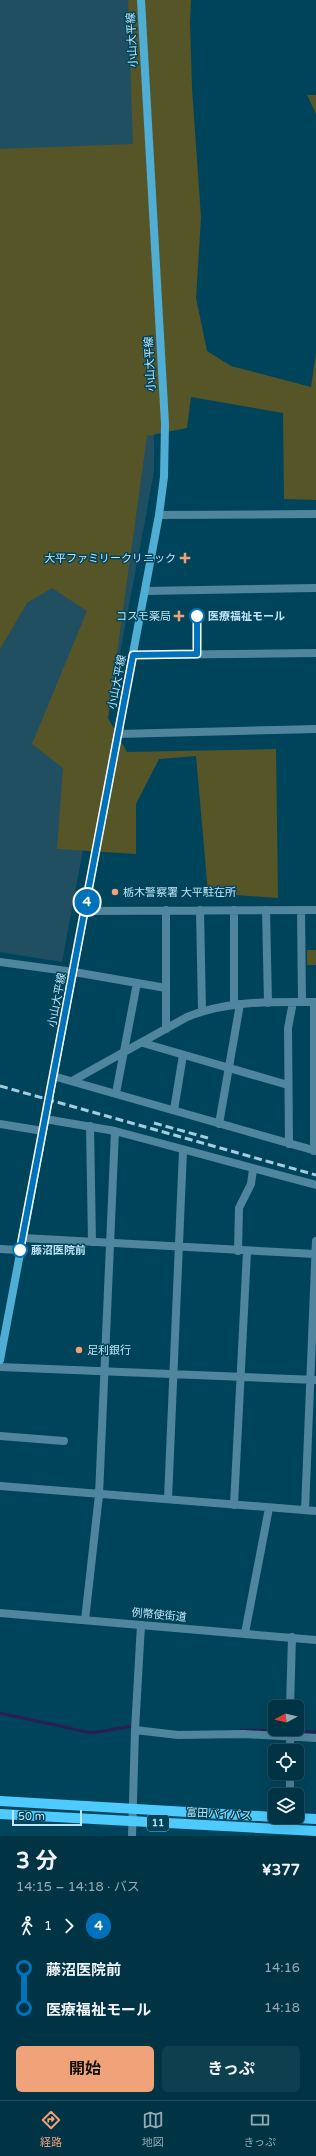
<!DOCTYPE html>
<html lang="ja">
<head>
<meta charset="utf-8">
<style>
	:root { --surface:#034; --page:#0e3f4f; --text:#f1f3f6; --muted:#95aab2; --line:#224e5d; --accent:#f0a279 }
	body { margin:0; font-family:"Varela Round","Noto Sans JP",sans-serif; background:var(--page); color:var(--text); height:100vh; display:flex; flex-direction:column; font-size:15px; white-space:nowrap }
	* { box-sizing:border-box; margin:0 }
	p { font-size:13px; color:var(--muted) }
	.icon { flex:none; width:22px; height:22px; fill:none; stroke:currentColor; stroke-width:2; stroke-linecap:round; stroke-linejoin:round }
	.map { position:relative; height:1836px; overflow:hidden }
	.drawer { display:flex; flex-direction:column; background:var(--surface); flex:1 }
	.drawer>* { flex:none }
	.badge { padding:0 8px; border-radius:13px; font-size:14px; line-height:26px }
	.needle { width:26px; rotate:263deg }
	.tools { position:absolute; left:268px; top:1700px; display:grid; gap:8px }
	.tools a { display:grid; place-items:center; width:36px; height:36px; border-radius:6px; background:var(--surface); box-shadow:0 4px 16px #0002,0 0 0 1px var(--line); font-size:20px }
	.scale { position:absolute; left:12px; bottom:10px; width:70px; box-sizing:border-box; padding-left:4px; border:2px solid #c1e5f6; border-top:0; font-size:11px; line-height:14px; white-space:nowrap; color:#c1e5f6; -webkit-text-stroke:3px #00445b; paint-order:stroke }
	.map>.badge { position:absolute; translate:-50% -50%; box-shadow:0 0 0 2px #fff }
	.legs { display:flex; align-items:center; gap:6px; height:44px; padding:0 16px; font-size:13px }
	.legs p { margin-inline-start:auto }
	.head { display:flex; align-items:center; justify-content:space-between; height:68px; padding:0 16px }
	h1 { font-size:22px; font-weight:700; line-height:30px }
	.primary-button { display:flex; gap:8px; margin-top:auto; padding:8px 16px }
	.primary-button a { flex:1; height:46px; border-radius:6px; background:var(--accent); color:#111; font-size:16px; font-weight:700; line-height:46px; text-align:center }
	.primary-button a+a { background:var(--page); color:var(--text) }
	ul { padding:0 16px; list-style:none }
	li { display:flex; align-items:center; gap:14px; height:40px; font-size:15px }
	li i { display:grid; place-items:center; width:6px; height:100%; margin:0 5px; background:currentColor }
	li i::after { content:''; width:10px; height:10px; margin:-5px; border:3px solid; border-radius:50%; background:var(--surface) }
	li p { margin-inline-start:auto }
	li:first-child i { background:linear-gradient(#0000 50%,currentColor 0) }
	li:last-child i { background:linear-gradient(currentColor 50%,#0000 0) }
	.menu { display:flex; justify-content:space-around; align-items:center; height:56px; border-top:1px solid var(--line); background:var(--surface); font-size:11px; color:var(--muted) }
	.menu a { display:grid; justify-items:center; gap:2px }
	.menu .active { color:var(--accent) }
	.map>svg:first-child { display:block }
	.built { fill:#214f62 }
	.green { fill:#565528 }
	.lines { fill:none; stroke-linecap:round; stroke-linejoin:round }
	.stream { stroke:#2a1f55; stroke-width:3 }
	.minor { stroke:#4f869e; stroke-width:8 }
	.tertiary { stroke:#4f869e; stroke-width:8 }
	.secondary { stroke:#50add4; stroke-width:8 }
	.primary { stroke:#4dcbfe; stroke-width:10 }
	.rail { stroke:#a4cddf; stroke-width:3; stroke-dasharray:8 4; stroke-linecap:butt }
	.line-1-casing { stroke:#fff; stroke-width:9 }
	.line-1 { stroke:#0072bc; stroke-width:6 }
	.poi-dot { fill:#f0a279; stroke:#00445b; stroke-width:1.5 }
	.stop-1-dot { fill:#fff; stroke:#0072bc; stroke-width:2 }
	.labels { text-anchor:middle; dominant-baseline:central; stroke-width:3; stroke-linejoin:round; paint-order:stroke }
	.shield { fill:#00445b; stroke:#87b5c8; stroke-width:1 }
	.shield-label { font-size:10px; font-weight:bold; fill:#c1e5f6 }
	.street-label { font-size:11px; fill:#c1e5f6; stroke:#00445b }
	.poi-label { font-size:11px; fill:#c1e5f6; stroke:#00445b; text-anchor:end }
	.stop-label { font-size:11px; font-weight:bold; fill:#c1e5f6; stroke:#00445b; text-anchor:start }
</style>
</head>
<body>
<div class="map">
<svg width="316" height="1836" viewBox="0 0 316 1836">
	<rect width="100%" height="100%" fill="#00445b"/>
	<path class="built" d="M 0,0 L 128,0 L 154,398 L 154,472 L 62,962 L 0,952 Z"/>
	<path class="green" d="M 128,0 L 191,0 L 190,23 L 192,88 L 201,218 L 196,298 L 207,351 L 231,366 L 311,387 L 316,353 L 316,500 L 284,499 L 283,413 L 191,397 L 187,428 L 147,436 L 108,718 L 127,752 L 276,749 L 278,898 L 208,893 L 196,756 L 159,759 L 136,804 L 136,854 L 57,849 L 63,768 L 32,744 L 87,611 L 52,588 L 27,603 L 0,649 L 0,149 L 133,144 Z
		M 307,95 L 316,95 L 316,114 Z
		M 307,950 L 316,950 L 316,965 L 307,965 Z"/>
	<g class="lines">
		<path class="stream" d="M 0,1713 L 91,1733 L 133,1726
			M 241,1730 L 316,1732"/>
		<path class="minor" d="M 159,515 L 316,514
			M 145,591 L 316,588
			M 133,655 L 316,653
			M 118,734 L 316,729
			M 166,910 L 166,1029
			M 200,910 L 202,1011
			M 234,910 L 234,1004
			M 266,910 L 268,1003
			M 301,910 L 302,1002
			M 85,911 L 316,910
			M 74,972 L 166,988
			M 143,1043 L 288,1085
			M 53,1076 L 316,1151
			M 72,1081 L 187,1017 C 228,1000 272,1002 316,1002
			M 116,1093 L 137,983
			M 174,1110 L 183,1055
			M 45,1119 L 115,1131 L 316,1185
			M 0,1124 L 43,1131
			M 219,1124 L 240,1004
			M 90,1126 L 92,1242
			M 289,1144 L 288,1028 L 293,1002
			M 314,1151 L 314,1002
			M 23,1238 L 315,1254
			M 0,1249 L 20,1250
			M 238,1251 L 239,1208 L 251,1184 L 253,1169
			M 0,1367 L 316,1380
			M 0,1436 L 64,1441
			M 0,1486 L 316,1511
			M 168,1499 L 183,1151
			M 234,1505 L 247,1252
			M 305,1510 L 316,1241
			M 85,1620 L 99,1495 L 115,1131
			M 245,1633 L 269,1508
			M 290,1707 L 292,1637
			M 135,1730 L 178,1735 L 244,1734 L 316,1738
			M 290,1751 L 290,1729
			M 290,1795 L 290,1773
			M 132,1836 L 135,1730 L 141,1625"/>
		<path class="tertiary" d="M 0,962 L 74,972
			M 0,1613 L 316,1640"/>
		<path class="secondary" d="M 0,1360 L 159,515 L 164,477 L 165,424 L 141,0"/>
		<path class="primary" d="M 0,1801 L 275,1817
			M 0,1814 L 316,1831
			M 275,1817 L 316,1819"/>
		<path class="rail" d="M 0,1086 L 316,1175
			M 154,1123 L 208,1138"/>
	</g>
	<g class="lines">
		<defs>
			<path id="line-1" d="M 20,1250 L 133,655 L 197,654 L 197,616"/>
		</defs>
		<use href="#line-1" class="line-1-casing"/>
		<use href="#line-1" class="line-1"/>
	</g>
	<g class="poi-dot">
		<path d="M183 552h4v4h4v4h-4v4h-4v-4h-4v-4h4z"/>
		<path d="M177 610h4v4h4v4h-4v4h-4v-4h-4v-4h4z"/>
		<circle cx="115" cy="892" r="4"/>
		<circle cx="79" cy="1350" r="4"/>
	</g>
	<g class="stop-1-dot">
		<circle cx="197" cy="616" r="7"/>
		<circle cx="20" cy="1250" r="7"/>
	</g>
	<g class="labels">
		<rect class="shield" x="147" y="1815" width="22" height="16" rx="3"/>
		<g class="shield-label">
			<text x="158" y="1823">11</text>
		</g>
		<g class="street-label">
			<text transform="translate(132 40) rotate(-93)">小山大平線</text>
			<text transform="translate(150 364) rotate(-93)">小山大平線</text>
			<text transform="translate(117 682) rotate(-79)">小山大平線</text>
			<text transform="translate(57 1000) rotate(-79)">小山大平線</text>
			<text transform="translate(159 1615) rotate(5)">例幣使街道</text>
			<text transform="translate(219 1814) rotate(3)">富田バイパス</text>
		</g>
		<g class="poi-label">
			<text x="176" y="558">大平ファミリークリニック</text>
			<text x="171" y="616">コスモ薬局</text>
			<text x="123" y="892" text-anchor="start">栃木警察署 大平駐在所</text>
			<text x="87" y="1350" text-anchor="start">足利銀行</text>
		</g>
		<g class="stop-label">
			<text x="208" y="616">医療福祉モール</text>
			<text x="31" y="1250">藤沼医院前</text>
		</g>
	</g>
</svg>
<div class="tools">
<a><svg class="needle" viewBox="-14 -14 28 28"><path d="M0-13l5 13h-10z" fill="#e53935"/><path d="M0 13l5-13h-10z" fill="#95aab2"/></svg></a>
<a><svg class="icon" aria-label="locate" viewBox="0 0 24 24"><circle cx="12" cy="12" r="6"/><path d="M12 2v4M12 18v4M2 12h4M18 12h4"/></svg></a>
<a><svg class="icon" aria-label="layers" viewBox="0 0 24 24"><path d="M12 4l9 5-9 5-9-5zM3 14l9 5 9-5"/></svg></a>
</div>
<div class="scale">50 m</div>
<b class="badge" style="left:87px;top:902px;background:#0072bc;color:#fff">4</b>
</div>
<section class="drawer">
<div class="head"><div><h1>3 分</h1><p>14:15 – 14:18 · バス</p></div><b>¥377</b></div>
<div class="legs"><svg class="icon" aria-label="walk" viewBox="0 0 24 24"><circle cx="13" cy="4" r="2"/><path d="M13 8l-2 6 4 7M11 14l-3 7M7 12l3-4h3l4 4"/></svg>1<svg class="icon" aria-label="forward" viewBox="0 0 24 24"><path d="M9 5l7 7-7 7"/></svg><b class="badge" style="background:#0072bc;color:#fff">4</b></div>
<ul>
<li><i style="color:#0072bc"></i><b>藤沼医院前</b><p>14:16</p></li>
<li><i style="color:#0072bc"></i><b>医療福祉モール</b><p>14:18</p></li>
</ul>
<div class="primary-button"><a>開始</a><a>きっぷ</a></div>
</section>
<nav class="menu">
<a class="active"><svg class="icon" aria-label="directions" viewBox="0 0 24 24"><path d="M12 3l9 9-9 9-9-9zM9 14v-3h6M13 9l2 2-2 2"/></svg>経路</a>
<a><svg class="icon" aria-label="map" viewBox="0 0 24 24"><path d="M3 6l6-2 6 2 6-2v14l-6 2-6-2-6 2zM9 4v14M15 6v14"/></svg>地図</a>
<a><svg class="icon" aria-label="tickets" viewBox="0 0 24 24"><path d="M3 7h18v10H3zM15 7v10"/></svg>きっぷ</a>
</nav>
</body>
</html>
